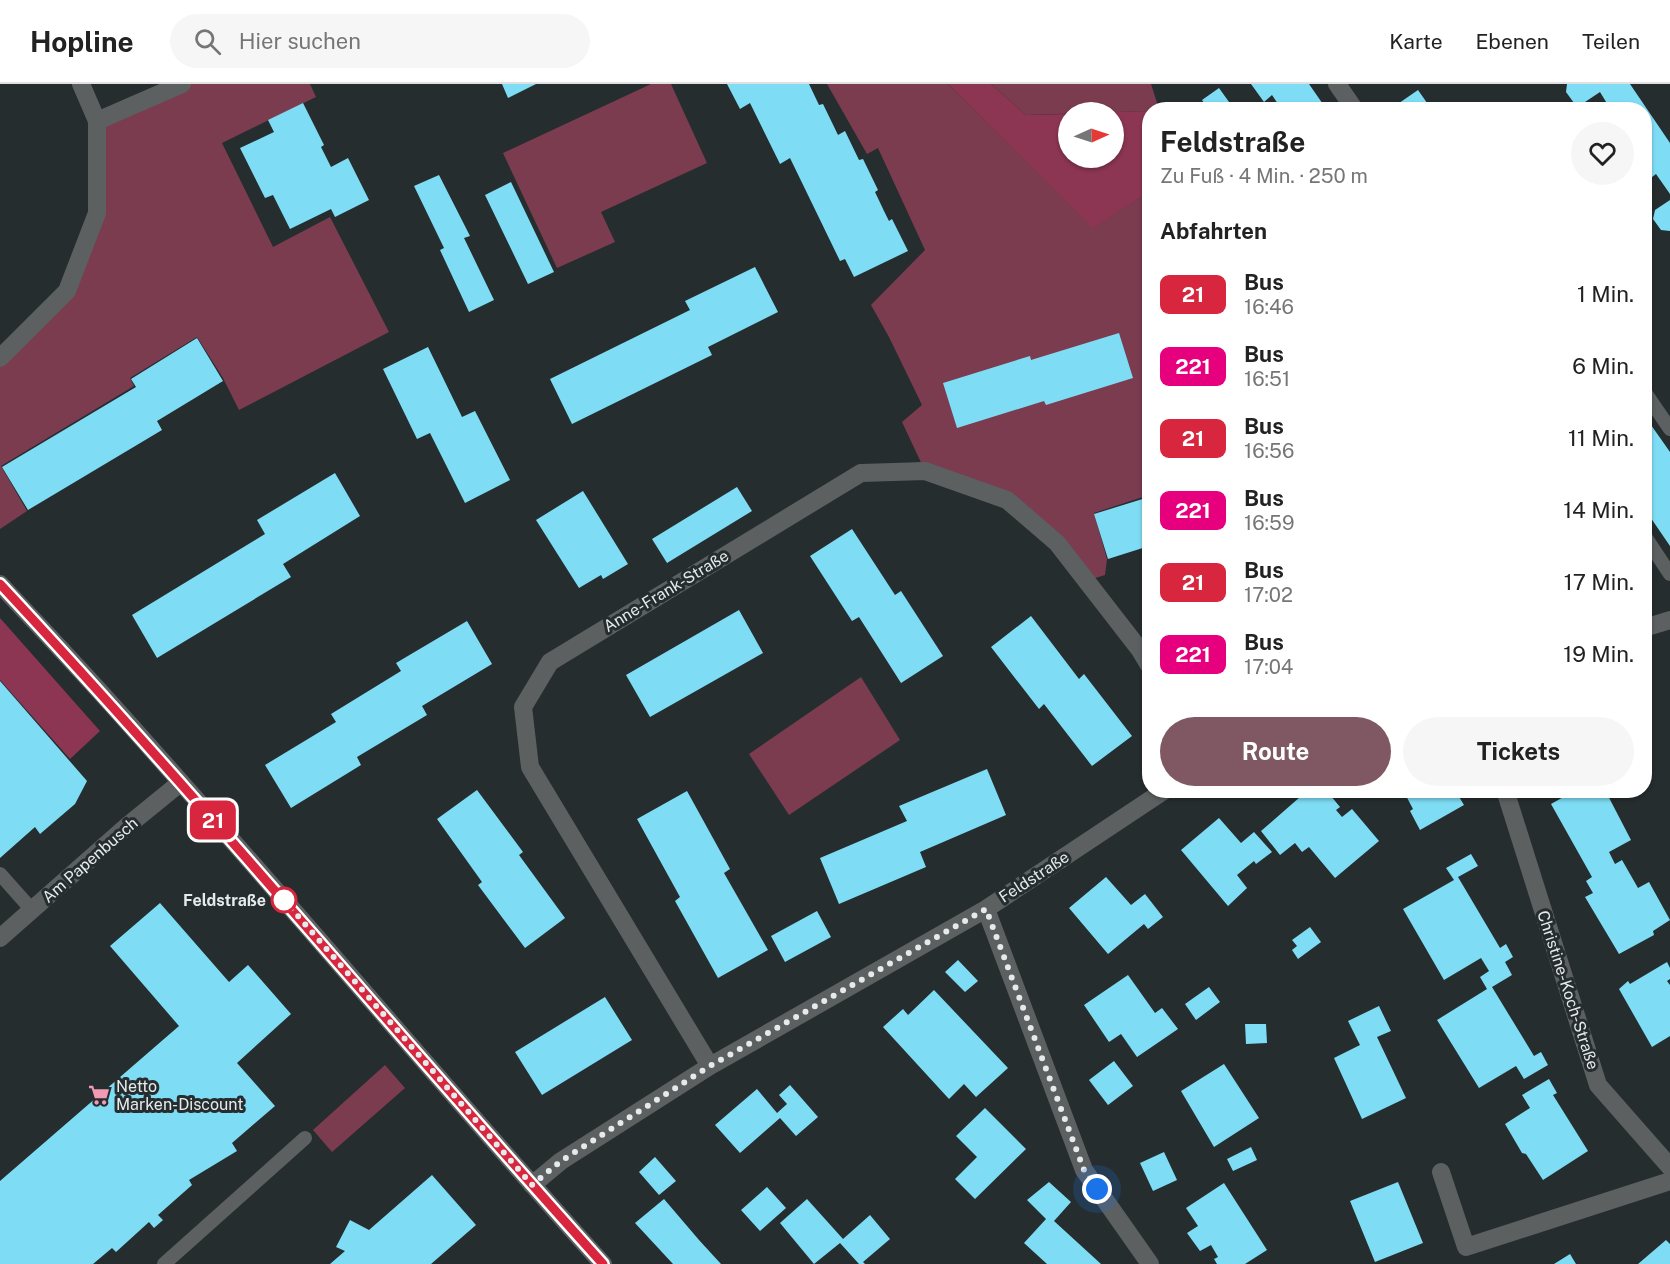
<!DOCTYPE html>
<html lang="de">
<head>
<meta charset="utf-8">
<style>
	:root { --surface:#fff; --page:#f6f6f6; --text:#222; --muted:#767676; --line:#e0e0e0; --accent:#7f5863 }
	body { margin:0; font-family:"Public Sans",sans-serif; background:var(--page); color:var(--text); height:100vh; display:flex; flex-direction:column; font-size:22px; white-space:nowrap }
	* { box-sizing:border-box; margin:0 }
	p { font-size:20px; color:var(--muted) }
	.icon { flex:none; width:33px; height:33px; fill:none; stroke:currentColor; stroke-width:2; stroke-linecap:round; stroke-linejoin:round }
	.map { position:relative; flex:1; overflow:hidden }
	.panel { position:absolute; left:1142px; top:18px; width:510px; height:696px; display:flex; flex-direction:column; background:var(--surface); border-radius:24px; box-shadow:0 2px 4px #0004 }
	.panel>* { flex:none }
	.badge { padding:0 12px; border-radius:9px; font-size:21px; line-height:39px }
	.needle { width:39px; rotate:87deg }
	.controls { position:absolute; left:1058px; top:18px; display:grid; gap:12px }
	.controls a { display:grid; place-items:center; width:66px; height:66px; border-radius:50%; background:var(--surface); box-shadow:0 2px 4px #0004; font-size:30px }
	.you { position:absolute; width:30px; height:30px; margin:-15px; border:4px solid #fff; border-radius:50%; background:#1a73e8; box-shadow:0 0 0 9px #1a73e833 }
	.map>.badge { position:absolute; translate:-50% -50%; box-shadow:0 0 0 3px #fff }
	h2 { padding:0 18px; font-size:22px; line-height:54px }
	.round { display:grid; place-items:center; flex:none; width:63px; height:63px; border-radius:32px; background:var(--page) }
	.overview { display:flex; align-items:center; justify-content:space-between; height:102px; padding:0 18px }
	h1 { font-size:28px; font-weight:700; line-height:45px }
	.button { display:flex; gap:12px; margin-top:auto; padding:12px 18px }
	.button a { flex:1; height:69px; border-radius:36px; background:var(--accent); color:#fff; font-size:24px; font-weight:700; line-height:69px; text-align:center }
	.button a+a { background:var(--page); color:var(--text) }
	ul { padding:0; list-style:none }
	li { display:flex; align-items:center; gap:18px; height:72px; padding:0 18px }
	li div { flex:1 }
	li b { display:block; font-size:22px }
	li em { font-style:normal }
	li .badge { min-width:66px; font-weight:700; text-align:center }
	header { display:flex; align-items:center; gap:36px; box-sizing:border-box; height:84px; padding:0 30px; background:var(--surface); border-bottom:2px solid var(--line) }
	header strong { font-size:28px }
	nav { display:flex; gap:33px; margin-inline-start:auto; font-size:21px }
	.search { width:420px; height:54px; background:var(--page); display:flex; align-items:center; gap:15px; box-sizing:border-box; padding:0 21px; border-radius:33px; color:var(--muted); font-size:22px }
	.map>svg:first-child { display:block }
	.green { fill:#7b3c50 }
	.forest { fill:#8c3654 }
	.building { fill:#7eddf5 }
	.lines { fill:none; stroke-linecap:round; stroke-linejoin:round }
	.lane { stroke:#5c6061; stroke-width:14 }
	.street { stroke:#5c6061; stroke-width:18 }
	.line-casing { stroke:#fff; stroke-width:14 }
	.line { stroke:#d7263d; stroke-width:9 }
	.walk { stroke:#e5eaec; stroke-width:6; stroke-dasharray:0 10.8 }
	.stop-dot { fill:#fff; stroke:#d7263d; stroke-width:3 }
	.labels { text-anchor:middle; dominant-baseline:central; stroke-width:6; stroke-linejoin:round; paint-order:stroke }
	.street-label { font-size:16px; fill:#e5eaec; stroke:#262d2f }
	.stop-label { font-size:16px; font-weight:bold; fill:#e5eaec; stroke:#262d2f; text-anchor:end }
	.poi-label { font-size:16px; fill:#e5eaec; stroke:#262d2f; text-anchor:start }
</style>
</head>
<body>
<header>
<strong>Hopline</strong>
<div class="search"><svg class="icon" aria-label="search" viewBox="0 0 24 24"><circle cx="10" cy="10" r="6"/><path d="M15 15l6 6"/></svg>Hier suchen</div>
<nav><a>Karte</a><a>Ebenen</a><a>Teilen</a></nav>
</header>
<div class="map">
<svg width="1670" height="1180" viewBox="0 0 1670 1180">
	<rect width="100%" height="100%" fill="#262d2f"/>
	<path class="green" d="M 179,0 L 310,0 L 316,13 L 222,59 L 273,163 L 330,133 L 389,248 L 239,326 L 223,294 L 197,253 L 130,294 L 134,302 L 1,382 L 27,427 L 0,445 L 0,274 L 67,207 L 95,134 L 97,37 Z
		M 651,0 L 671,0 L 707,79 L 601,128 L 615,158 L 557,184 L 503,69 Z
		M 827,0 L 948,0 L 1093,143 L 1149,108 L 1149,411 L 1094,429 L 1107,475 L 1105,491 L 1086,497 L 1007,416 L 925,387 L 902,338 L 922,321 L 889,253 L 871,221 L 925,166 L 878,64 L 867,70 Z
		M 991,0 L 1151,0 L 1159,25 L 1149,26 L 1149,27 L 1026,31 Z
		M 861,593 L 900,656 L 789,731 L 749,670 Z
		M 385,981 L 405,1004 L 332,1068 L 313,1046 Z"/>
	<path class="forest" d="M 948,0 L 991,0 L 1026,31 L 1068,30 L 1068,74 L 1113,74 L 1112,28 L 1149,27 L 1149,108 L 1093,144 Z
		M 0,534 L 100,647 L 70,675 L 0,596 Z"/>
	<path class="building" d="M 502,0 L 536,0 L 508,14 Z
		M 727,0 L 809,0 L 819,21 L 823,20 L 838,51 L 845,47 L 859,76 L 863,75 L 878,106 L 875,108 L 884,127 L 889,137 L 892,135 L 908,167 L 854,193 L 845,175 L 840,177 L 790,74 L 780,80 L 750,19 L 740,25 Z
		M 1251,0 L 1309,0 L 1327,26 L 1282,26 L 1272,11 L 1264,18 Z
		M 1567,0 L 1630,0 L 1670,59 L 1670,110 L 1656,90 L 1644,99 L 1644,26 L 1611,26 L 1600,8 L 1582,20 L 1574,19 L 1566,8 Z
		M 1219,4 L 1229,18 L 1219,26 L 1209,26 L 1202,16 Z
		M 1418,6 L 1432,26 L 1389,26 Z
		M 303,19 L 324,61 L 321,63 L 331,83 L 348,74 L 369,116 L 335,133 L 331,125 L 290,145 L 273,111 L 265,114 L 240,64 L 274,48 L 268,36 Z
		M 439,91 L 470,152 L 464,154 L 494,216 L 469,228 L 440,166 L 444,164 L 414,102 Z
		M 511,98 L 554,188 L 528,200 L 485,111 Z
		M 1670,116 L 1670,147 L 1661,146 L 1653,135 L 1655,126 Z
		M 755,183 L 778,228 L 708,263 L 712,271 L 572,340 L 550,295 L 690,226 L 685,217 Z
		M 1119,249 L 1133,294 L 1046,321 L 1044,317 L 957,344 L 943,299 L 1030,272 L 1031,276 Z
		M 197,254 L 223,297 L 157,337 L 162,346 L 28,426 L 2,383 L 136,303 L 131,295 Z
		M 428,263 L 462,333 L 475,327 L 510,396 L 465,419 L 430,349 L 417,355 L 383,285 Z
		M 1644,331 L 1670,368 L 1670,462 L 1644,424 Z
		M 335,389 L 360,432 L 283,480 L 291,493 L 157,574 L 132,531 L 265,450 L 257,436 Z
		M 737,403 L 752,427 L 667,479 L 652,455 Z
		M 583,407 L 628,480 L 603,495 L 601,491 L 579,504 L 536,436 Z
		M 1149,413 L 1149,462 L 1108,475 L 1094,430 Z
		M 852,445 L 895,511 L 901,507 L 943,572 L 901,599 L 859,533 L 852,537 L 810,472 Z
		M 739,526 L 763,569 L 650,633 L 626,591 Z
		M 1031,532 L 1079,595 L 1084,590 L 1132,652 L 1092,682 L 1044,620 L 1039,625 L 991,563 Z
		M 467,537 L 492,580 L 422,622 L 427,631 L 357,673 L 361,681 L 291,724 L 265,681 L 336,638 L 331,630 L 401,587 L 396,579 Z
		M 0,597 L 87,697 L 75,720 L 40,750 L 35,743 L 0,774 Z
		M 987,685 L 1006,731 L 920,768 L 926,783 L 839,820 L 820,774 L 907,737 L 899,722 Z
		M 477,706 L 523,768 L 519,771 L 565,834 L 525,864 L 478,801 L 482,798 L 437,735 Z
		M 1308,706 L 1326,706 L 1340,723 L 1336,726 L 1342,733 L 1352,725 L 1379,757 L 1335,794 L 1309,763 L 1302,768 L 1295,759 L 1280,771 L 1261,747 Z
		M 1403,706 L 1455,706 L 1464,721 L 1420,746 L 1410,727 L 1413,725 Z
		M 1576,706 L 1605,706 L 1631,756 L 1609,768 L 1615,780 L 1622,776 L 1638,804 L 1649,798 L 1670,836 L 1653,847 L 1654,851 L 1619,870 L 1585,813 L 1593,809 L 1586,797 L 1592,793 L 1551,720 Z
		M 687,707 L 730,785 L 724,789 L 768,866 L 718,894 L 675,817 L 680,813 L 637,735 Z
		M 1219,734 L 1241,759 L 1254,748 L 1272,768 L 1256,780 L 1254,777 L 1237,791 L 1247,804 L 1228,822 L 1181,766 Z
		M 1471,770 L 1478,782 L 1458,793 L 1500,864 L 1506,860 L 1513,873 L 1505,878 L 1512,891 L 1492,903 L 1534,972 L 1541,968 L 1548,981 L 1524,995 L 1516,982 L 1479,1004 L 1437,936 L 1487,905 L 1480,893 L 1489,887 L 1481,874 L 1444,896 L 1403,825 L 1454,796 L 1446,784 Z
		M 1106,793 L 1131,821 L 1145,810 L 1163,833 L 1148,845 L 1144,840 L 1108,870 L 1069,824 Z
		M 160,819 L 229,898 L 248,881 L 291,930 L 237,979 L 275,1022 L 232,1059 L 237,1067 L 189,1096 L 192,1101 L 158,1131 L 163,1136 L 154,1144 L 149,1138 L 116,1168 L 112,1164 L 93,1180 L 0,1180 L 0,1097 L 179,942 L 110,862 Z
		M 817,827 L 831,853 L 785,878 L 771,852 Z
		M 1310,843 L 1321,858 L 1298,875 L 1292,866 L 1297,862 L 1292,856 Z
		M 958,876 L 978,897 L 965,908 L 945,888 Z
		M 1667,878 L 1670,884 L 1670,895 L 1667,897 L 1670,901 L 1670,952 L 1652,963 L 1619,905 L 1628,897 L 1630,900 Z
		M 1128,891 L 1155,929 L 1162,924 L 1178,945 L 1137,973 L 1121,950 L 1109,958 L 1084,921 Z
		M 1209,903 L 1220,918 L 1196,936 L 1185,920 Z
		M 934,906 L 1008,984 L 976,1013 L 964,1000 L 949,1015 L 883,943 L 903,925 L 908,931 Z
		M 605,913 L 632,956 L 542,1011 L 515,968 Z
		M 1379,922 L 1391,947 L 1377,953 L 1406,1014 L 1362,1035 L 1334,974 L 1360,961 L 1348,937 Z
		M 1245,940 L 1266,940 L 1267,959 L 1246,960 Z
		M 1114,977 L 1133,1002 L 1108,1021 L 1089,996 Z
		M 1224,980 L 1259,1034 L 1214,1063 L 1181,1007 Z
		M 1549,995 L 1557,1009 L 1553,1011 L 1588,1067 L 1543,1096 L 1526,1070 L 1522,1069 L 1505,1040 L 1530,1024 L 1522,1011 Z
		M 790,1001 L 818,1033 L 796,1052 L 780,1034 L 740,1069 L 715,1041 L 757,1005 L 777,1029 L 787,1020 L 779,1011 Z
		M 985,1024 L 1026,1065 L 975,1115 L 955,1095 L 977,1073 L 956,1052 Z
		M 1251,1063 L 1257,1076 L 1233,1087 L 1227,1075 Z
		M 1164,1068 L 1177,1096 L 1153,1107 L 1140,1079 Z
		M 655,1073 L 676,1097 L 659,1111 L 639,1088 Z
		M 432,1091 L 476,1141 L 431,1180 L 330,1180 L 345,1167 L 336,1163 L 350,1136 L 369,1146 Z
		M 1049,1098 L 1071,1118 L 1054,1137 L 1101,1180 L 1047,1180 L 1024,1159 L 1046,1135 L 1027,1116 Z
		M 1398,1098 L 1423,1159 L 1375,1178 L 1350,1117 Z
		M 1224,1099 L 1267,1166 L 1245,1180 L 1217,1180 L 1214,1175 L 1218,1173 L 1211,1161 L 1200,1167 L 1187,1149 L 1198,1142 L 1186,1124 Z
		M 767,1103 L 786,1124 L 760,1147 L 741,1126 Z
		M 664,1115 L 699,1156 L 721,1180 L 673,1180 L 635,1139 Z
		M 807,1115 L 843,1155 L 870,1131 L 890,1155 L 863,1178 L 865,1180 L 859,1180 L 840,1159 L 814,1180 L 780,1139 Z
		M 1666,1156 L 1670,1160 L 1670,1180 L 1638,1180 Z
		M 1570,1170 L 1576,1180 L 1554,1180 Z"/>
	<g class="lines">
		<path class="lane" d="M 1644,307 L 1670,345
			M 1644,451 L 1670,490
			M 0,790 L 32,826
			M 164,1180 L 305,1054"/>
		<path class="street" d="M 1337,0 L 1355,26
			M 97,37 L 182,0
			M 0,274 L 67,207 L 97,129 L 97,37 L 81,0
			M 0,500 C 37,540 75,580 112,621 C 278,805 437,996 603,1180
			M 1644,544 L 1670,536
			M 1505,706 L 1598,1001 L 1670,1083
			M 986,825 L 1084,1086 L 1150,1180
			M 0,854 L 126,743 L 180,699
			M 710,982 L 530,683 L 523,623 L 550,578 L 861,389 L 925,387 L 1007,416 L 1057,459 L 1140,566 L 1149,581
			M 1441,1088 L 1466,1163 L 1670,1097
			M 532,1101 L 561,1077 L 710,982 L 986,825 L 1165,706"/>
	</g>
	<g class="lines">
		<defs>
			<path id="line" d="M 0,500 C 207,722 400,955 603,1180"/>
		</defs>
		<use href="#line" class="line-casing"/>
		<use href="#line" class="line"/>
		<path class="walk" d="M 284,816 L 532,1101 L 561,1077 L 710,982 L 986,825 L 1084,1086 L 1097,1105"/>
	</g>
	<defs>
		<symbol id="supermarket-bare" viewBox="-9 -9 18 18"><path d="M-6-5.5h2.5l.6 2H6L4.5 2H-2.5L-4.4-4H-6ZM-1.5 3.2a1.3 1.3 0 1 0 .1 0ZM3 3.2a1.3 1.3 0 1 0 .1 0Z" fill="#f19ab3" stroke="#262d2f" stroke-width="2.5" paint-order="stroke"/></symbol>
	</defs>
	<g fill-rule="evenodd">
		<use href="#supermarket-bare" x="84" y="996" width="30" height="30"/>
	</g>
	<circle class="stop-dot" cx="284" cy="816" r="12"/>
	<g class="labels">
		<g class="street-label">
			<text transform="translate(666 507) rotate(-31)">Anne-Frank-Straße</text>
			<text transform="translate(90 776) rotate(-41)">Am Papenbusch</text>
			<text transform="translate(1034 793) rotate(-33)">Feldstraße</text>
			<text transform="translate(1568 906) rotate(72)">Christine-Koch-Straße</text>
		</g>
		<g class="stop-label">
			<text x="266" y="816">Feldstraße</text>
		</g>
		<g class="poi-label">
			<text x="116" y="1002">Netto<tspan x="116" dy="18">Marken-Discount</tspan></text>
		</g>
	</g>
</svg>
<div class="controls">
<a><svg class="needle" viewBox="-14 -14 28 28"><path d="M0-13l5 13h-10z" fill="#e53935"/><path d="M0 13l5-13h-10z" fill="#767676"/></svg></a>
</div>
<div class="you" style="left:1097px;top:1105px"></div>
<b class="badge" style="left:213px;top:736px;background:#d7263d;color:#fff">21</b>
<section class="panel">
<div class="overview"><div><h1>Feldstraße</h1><p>Zu Fuß · 4 Min. · 250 m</p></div><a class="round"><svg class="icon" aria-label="heart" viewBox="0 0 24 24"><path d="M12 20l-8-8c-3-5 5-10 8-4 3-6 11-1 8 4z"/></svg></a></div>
<h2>Abfahrten</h2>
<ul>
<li><span class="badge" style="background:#d7263d;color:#fff">21</span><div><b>Bus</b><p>16:46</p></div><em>1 Min.</em></li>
<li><span class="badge" style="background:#e6007e;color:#fff">221</span><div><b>Bus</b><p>16:51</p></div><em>6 Min.</em></li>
<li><span class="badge" style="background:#d7263d;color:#fff">21</span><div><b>Bus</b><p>16:56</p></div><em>11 Min.</em></li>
<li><span class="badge" style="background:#e6007e;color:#fff">221</span><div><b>Bus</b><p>16:59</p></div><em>14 Min.</em></li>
<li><span class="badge" style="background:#d7263d;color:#fff">21</span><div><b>Bus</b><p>17:02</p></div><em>17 Min.</em></li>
<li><span class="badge" style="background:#e6007e;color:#fff">221</span><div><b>Bus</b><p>17:04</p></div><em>19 Min.</em></li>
</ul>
<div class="button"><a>Route</a><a>Tickets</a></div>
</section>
</div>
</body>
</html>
